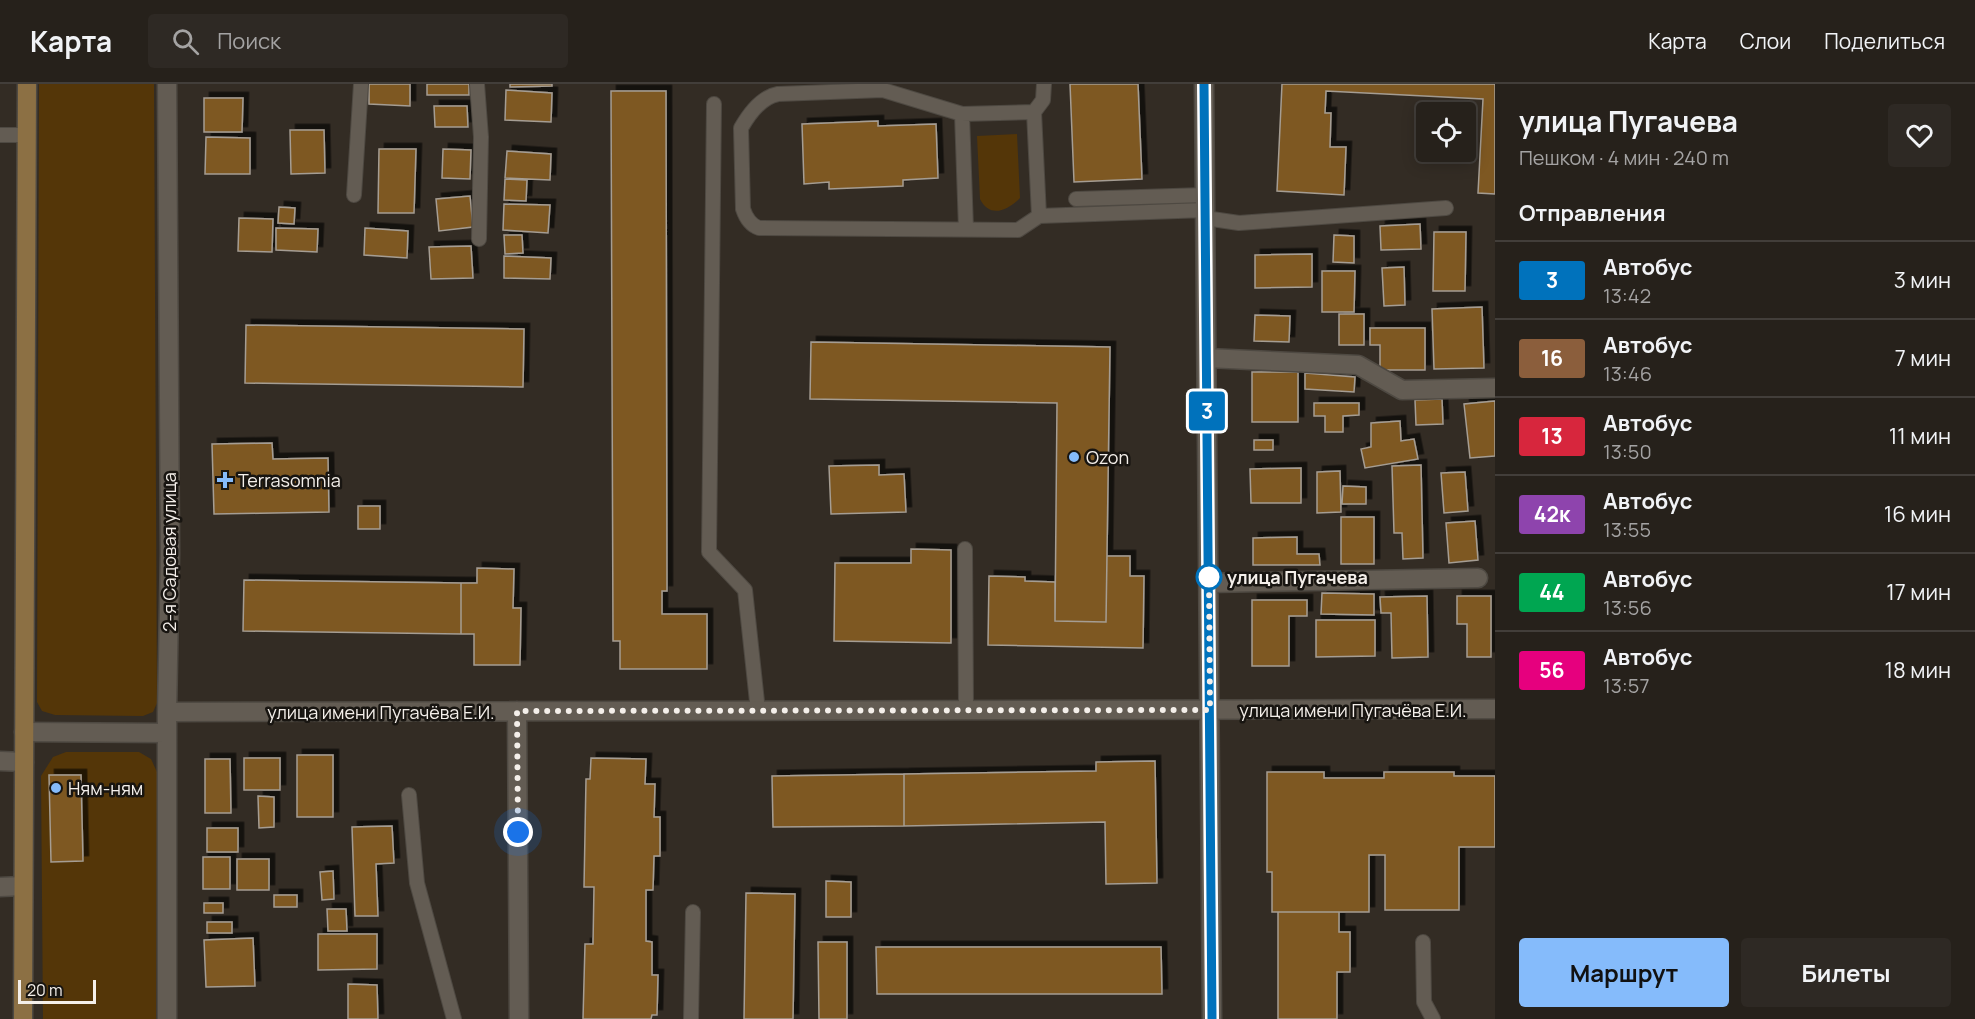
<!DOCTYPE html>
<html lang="ru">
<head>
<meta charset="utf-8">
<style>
	:root { --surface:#26211b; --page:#2e2924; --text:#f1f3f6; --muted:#a4a3a3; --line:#423e3a; --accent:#85bbfb }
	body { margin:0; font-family:Manrope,sans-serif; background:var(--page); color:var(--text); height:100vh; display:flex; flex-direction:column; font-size:22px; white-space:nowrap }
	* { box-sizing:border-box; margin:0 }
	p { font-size:20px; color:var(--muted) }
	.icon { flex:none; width:33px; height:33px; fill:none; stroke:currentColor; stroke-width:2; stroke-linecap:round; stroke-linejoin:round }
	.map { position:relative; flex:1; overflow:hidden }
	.panel { display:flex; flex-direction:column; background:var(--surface); width:480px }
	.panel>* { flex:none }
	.badge { padding:0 12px; border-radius:4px; font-size:21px; line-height:39px }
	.fabs { position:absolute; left:1416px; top:18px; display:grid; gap:12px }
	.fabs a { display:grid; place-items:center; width:60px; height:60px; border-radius:6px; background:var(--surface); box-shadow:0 3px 15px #0003,0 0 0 2px var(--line); font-size:30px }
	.scale { position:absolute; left:18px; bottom:15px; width:78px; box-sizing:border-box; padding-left:6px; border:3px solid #f4efea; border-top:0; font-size:16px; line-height:21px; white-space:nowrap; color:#f4efea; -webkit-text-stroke:4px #181511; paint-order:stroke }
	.you { position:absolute; width:30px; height:30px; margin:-15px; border:4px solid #fff; border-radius:50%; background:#1a73e8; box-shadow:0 0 0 9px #1a73e833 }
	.map>.badge { position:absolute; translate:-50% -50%; box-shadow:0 0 0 3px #fff }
	h2 { padding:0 24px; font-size:22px; line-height:54px }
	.round { display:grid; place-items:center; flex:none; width:63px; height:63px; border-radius:6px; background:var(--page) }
	.head { display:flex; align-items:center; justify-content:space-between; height:102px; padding:0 24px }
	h1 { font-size:28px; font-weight:700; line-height:45px }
	.primary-button { display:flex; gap:12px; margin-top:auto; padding:12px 24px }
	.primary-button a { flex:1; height:69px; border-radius:6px; background:var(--accent); color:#111; font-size:24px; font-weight:700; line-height:69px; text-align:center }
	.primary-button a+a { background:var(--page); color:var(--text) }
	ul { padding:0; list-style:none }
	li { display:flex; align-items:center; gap:18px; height:78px; padding:0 24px; border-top:2px solid var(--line) }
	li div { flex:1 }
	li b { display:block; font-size:22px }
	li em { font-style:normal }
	li .badge { min-width:66px; font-weight:700; text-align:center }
	header { display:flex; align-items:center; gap:36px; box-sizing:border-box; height:84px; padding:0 30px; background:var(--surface); border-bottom:2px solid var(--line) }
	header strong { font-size:28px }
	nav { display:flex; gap:33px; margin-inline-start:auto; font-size:21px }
	.search { width:420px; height:54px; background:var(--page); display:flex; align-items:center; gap:15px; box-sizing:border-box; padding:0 21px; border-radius:6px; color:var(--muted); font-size:22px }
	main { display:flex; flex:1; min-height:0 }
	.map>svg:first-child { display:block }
	.green { fill:#543608 }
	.building { fill:#7e5823; stroke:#a59d93; stroke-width:1.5; filter:url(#shadow) }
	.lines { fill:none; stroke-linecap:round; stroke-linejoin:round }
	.lane-casing { stroke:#4e4942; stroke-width:16 }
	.street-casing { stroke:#4e4942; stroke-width:21 }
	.secondary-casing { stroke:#4e4942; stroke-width:21 }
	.lane { stroke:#635c53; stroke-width:14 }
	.street { stroke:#635c53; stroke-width:18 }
	.secondary { stroke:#8c7044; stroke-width:18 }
	.line-casing { stroke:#fff; stroke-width:14 }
	.line { stroke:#0072bc; stroke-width:9 }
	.walk { stroke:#f4efea; stroke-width:6; stroke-dasharray:0 10.8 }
	.poi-dot { fill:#85bbfb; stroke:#181511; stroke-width:2 }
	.stop-dot { fill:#fff; stroke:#0072bc; stroke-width:3 }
	.labels { text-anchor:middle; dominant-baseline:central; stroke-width:5; stroke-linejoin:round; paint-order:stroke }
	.poi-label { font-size:18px; fill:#f4efea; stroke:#181511; text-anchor:start }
	.street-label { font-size:18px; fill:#f4efea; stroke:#181511 }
	.stop-label { font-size:18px; font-weight:bold; fill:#f4efea; stroke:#181511; text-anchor:start }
</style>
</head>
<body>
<header>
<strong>Карта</strong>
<div class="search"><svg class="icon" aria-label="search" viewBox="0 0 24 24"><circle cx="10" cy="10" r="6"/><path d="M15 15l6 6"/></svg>Поиск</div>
<nav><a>Карта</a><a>Слои</a><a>Поделиться</a></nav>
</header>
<main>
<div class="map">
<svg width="1495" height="935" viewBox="0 0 1495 935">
	<defs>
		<filter id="shadow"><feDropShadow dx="5.5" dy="-5.5" stdDeviation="0" flood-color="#0009"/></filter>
	</defs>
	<rect width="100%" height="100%" fill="#332c24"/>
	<path class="green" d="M 39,0 L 154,0 L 157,619 L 153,628 L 143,632 L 55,631 L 42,627 L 37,618 Z
		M 1017,50 L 1020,114 C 1008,126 990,135 980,115 L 977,52 Z
		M 66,668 L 139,668 L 151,675 L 157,688 L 156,935 L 43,935 L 41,692 L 53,673 Z"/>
	<path class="building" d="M 369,0 L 410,0 L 410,22 L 369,20 Z
		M 427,0 L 469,0 L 469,11 L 427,11 Z
		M 510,0 L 552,0 L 552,2 L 510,3 Z
		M 1070,0 L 1138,0 L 1142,95 L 1074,98 Z
		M 1282,0 L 1495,0 L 1495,110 L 1478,109 L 1483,15 L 1326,7 L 1325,29 L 1331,29 L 1330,63 L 1346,63 L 1344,111 L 1277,107 Z
		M 506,6 L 552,9 L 551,38 L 505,36 Z
		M 611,7 L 666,7 L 667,507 L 662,507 L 662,530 L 707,530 L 707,585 L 620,585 L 620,557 L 613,557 Z
		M 204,14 L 243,14 L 242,48 L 204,48 Z
		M 434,22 L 467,22 L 468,43 L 435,43 Z
		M 878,37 L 878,42 L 936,40 L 938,94 L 903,96 L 903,102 L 829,105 L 829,98 L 804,100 L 802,40 Z
		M 290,46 L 324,46 L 325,89 L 291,90 Z
		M 206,53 L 250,54 L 250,90 L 205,90 Z
		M 379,65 L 416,65 L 414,129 L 378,129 Z
		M 443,65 L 471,66 L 470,95 L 442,94 Z
		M 507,67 L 551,70 L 550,96 L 505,94 Z
		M 505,95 L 527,96 L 526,117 L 504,116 Z
		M 470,112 L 473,143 L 439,147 L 436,115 Z
		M 504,120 L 550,121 L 548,149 L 503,146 Z
		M 279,123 L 295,124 L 294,140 L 278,139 Z
		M 239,134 L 273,135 L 272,168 L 238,167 Z
		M 1420,140 L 1421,165 L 1381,166 L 1380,142 Z
		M 276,144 L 318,145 L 317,168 L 276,166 Z
		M 365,144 L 408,147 L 407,174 L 364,171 Z
		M 1434,148 L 1466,148 L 1465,207 L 1433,207 Z
		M 504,151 L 522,151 L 523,169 L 505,170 Z
		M 1334,151 L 1354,152 L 1354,179 L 1333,178 Z
		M 471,162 L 473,194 L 431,195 L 429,163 Z
		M 1312,170 L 1312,203 L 1255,204 L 1255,171 Z
		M 504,172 L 551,174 L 550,195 L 504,194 Z
		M 1404,183 L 1405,221 L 1384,222 L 1382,184 Z
		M 1322,187 L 1355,187 L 1354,228 L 1322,228 Z
		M 1482,223 L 1484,284 L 1434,285 L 1432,225 Z
		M 1339,230 L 1364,230 L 1364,261 L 1339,261 Z
		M 1255,231 L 1290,232 L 1289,258 L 1254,257 Z
		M 246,241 L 524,245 L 523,303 L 245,299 Z
		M 1370,244 L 1425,244 L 1425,286 L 1380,286 L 1380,261 L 1370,261 Z
		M 811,258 L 1110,263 L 1106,538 L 1055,537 L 1057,319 L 810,315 Z
		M 1252,288 L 1298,288 L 1298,338 L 1252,338 Z
		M 1305,289 L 1355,293 L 1354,308 L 1305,305 Z
		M 1442,315 L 1443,340 L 1416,341 L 1415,316 Z
		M 1495,317 L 1495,372 L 1470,374 L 1464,320 Z
		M 1314,319 L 1359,319 L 1359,331 L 1343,332 L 1343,348 L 1325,348 L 1325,332 L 1314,332 Z
		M 1400,337 L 1401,357 L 1414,355 L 1418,375 L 1365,384 L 1361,365 L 1371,363 L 1371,339 Z
		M 1254,356 L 1273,356 L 1273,366 L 1254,366 Z
		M 272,359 L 273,375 L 328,374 L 329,428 L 214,430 L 212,360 Z
		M 879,381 L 879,391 L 904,390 L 906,428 L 831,430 L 829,382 Z
		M 1421,381 L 1423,474 L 1403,475 L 1402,449 L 1394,449 L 1392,382 Z
		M 1301,384 L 1301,419 L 1251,419 L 1250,385 Z
		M 1340,387 L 1341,428 L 1317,429 L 1317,388 Z
		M 1465,388 L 1468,427 L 1444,429 L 1441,389 Z
		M 1343,402 L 1366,403 L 1366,420 L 1342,420 Z
		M 358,422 L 380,422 L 380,445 L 358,445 Z
		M 1341,433 L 1374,433 L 1374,480 L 1341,480 Z
		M 1475,437 L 1478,476 L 1449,479 L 1446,439 Z
		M 1297,453 L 1297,470 L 1319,470 L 1320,481 L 1253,481 L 1253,454 Z
		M 911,465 L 951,466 L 951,559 L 834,557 L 835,479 L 911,479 Z
		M 1107,472 L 1130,472 L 1130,492 L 1144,492 L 1143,564 L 988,561 L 989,492 L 1025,493 L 1025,497 L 1055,498 L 1055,537 L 1106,538 Z
		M 477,484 L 514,485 L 513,524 L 521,524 L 520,581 L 474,581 L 474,550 L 461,550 L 461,499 L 477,499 Z
		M 244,496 L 461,499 L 461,550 L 243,547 Z
		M 1322,509 L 1374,510 L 1374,531 L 1321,530 Z
		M 1427,512 L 1428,573 L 1392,574 L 1391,529 L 1381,529 L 1380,513 Z
		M 1457,512 L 1491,512 L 1491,573 L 1467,573 L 1467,540 L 1457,540 Z
		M 1252,516 L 1307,516 L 1307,532 L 1289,532 L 1289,582 L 1252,582 Z
		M 1316,536 L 1375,536 L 1375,572 L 1316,573 Z
		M 297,671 L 333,671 L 333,733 L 297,733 Z
		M 244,674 L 280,674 L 280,706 L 244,706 Z
		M 591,674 L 646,675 L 645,700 L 655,700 L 654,733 L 660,733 L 660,772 L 654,772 L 653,806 L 646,806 L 646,857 L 652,858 L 652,891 L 658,891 L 657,931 L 652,931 L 651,935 L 583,935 L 585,860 L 593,860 L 594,803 L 584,803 L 586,695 L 590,695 Z
		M 205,675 L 230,675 L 231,729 L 205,729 Z
		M 1155,677 L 1157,799 L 1106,800 L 1105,738 L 904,742 L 904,690 L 1096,687 L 1096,678 Z
		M 1267,688 L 1324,688 L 1324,694 L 1384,694 L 1384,688 L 1454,688 L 1454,692 L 1495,692 L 1495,763 L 1459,763 L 1459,826 L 1385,826 L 1385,771 L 1369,771 L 1369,828 L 1272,828 L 1272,788 L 1267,788 Z
		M 904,690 L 904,742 L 773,743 L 772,692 Z
		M 49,691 L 81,691 L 83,777 L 51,778 Z
		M 258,712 L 274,713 L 274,743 L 259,744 Z
		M 392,742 L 394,779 L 376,780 L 378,832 L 355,832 L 352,743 Z
		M 207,744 L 238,744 L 238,768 L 207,768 Z
		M 203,773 L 230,773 L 230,805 L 203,805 Z
		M 237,775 L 269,775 L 269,806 L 237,806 Z
		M 333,787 L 334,815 L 322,816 L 320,788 Z
		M 826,797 L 851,798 L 851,833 L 826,833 Z
		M 746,809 L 795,810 L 793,935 L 744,935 Z
		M 274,811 L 297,811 L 297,823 L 274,823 Z
		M 204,819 L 223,819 L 223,829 L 204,829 Z
		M 327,825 L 346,825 L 347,847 L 328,847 Z
		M 1278,828 L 1339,828 L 1339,848 L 1350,848 L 1350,888 L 1337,888 L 1337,935 L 1278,935 Z
		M 207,838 L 232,838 L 232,849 L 207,849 Z
		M 318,850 L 377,850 L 377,885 L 318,886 Z
		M 253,854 L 255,902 L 206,903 L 204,856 Z
		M 818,858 L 847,858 L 847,935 L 819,935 Z
		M 876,863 L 1161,863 L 1162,910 L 877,910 Z
		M 348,900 L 377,901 L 378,935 L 348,935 Z"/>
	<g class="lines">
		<defs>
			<path id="lane" d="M 477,0 L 481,53 L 479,155
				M 714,20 L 709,468 L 745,506 L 758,627
				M 1034,28 L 1043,16 L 1044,0
				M 962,30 L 966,145
				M 0,51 L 26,51
				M 354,111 L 361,0
				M 1076,115 L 1205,111
				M 1039,132 L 1034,28 L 962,30 L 883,6 L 778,10 C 761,13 749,30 741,44 L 743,125 C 746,134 750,141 759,144 L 1018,146 L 1039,132 L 1205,126
				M 1205,134 L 1239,139 L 1446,124
				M 965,465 L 966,627
				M 409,711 L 417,799 L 454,935
				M 1423,858 L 1424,918 L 1433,935
				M 691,935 L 693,828"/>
			<path id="street" d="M 167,0 L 170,469 L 167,628 L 167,935
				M 1204,0 L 1212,935
				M 1207,274 L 1358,281 L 1402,306 L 1495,304
				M 1209,499 L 1478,494
				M 517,627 L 519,935
				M 167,628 L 1495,625
				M 24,648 L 167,649
				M 0,677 L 24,678
				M 0,803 L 23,802"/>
			<path id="secondary" d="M 23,935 L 27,0"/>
		</defs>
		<use href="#lane" class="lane-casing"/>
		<use href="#street" class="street-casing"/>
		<use href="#secondary" class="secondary-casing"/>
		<use href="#lane" class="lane"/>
		<use href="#street" class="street"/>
		<use href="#secondary" class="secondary"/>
	</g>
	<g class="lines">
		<defs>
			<path id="line" d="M 1204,0 L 1212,935"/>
		</defs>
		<use href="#line" class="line-casing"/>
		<use href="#line" class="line"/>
		<path class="walk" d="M 518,748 L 517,627 L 1210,626 L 1209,493"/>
	</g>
	<g class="poi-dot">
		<circle cx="1074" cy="373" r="6"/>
		<path d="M222 387h6v6h6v6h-6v6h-6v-6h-6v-6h6z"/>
		<circle cx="56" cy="704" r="6"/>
	</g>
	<circle class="stop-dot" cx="1209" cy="493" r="12"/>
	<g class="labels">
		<g class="poi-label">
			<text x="1086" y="373">Ozon</text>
			<text x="238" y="396">Terrasomnia</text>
			<text x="68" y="704">Ням-ням</text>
		</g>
		<g class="street-label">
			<text transform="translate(169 468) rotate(-90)">2-я Садовая улица</text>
			<text x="1353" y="626">улица имени Пугачёва Е.И.</text>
			<text x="381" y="628">улица имени Пугачёва Е.И.</text>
		</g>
		<g class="stop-label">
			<text x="1227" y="493">улица Пугачева</text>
		</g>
	</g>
</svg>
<div class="fabs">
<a><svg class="icon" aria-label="locate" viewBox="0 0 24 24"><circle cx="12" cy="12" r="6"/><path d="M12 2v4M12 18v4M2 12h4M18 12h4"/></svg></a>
</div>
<div class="scale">20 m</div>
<div class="you" style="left:518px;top:748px"></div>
<b class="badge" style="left:1207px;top:327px;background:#0072bc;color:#fff">3</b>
</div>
<section class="panel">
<div class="head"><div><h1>улица Пугачева</h1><p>Пешком · 4 мин · 240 m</p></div><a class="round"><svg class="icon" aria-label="heart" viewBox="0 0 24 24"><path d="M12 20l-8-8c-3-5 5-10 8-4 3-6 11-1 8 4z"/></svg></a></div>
<h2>Отправления</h2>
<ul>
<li><span class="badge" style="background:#0072bc;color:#fff">3</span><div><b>Автобус</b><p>13:42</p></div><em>3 мин</em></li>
<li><span class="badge" style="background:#8b5e3c;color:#fff">16</span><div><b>Автобус</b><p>13:46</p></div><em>7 мин</em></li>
<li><span class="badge" style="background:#d7263d;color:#fff">13</span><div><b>Автобус</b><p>13:50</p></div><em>11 мин</em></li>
<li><span class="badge" style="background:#8e44ad;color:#fff">42к</span><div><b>Автобус</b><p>13:55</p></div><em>16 мин</em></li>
<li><span class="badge" style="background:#00a651;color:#fff">44</span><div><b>Автобус</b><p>13:56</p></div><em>17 мин</em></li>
<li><span class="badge" style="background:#e6007e;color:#fff">56</span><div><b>Автобус</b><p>13:57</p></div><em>18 мин</em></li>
</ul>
<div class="primary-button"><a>Маршрут</a><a>Билеты</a></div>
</section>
</main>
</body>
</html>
